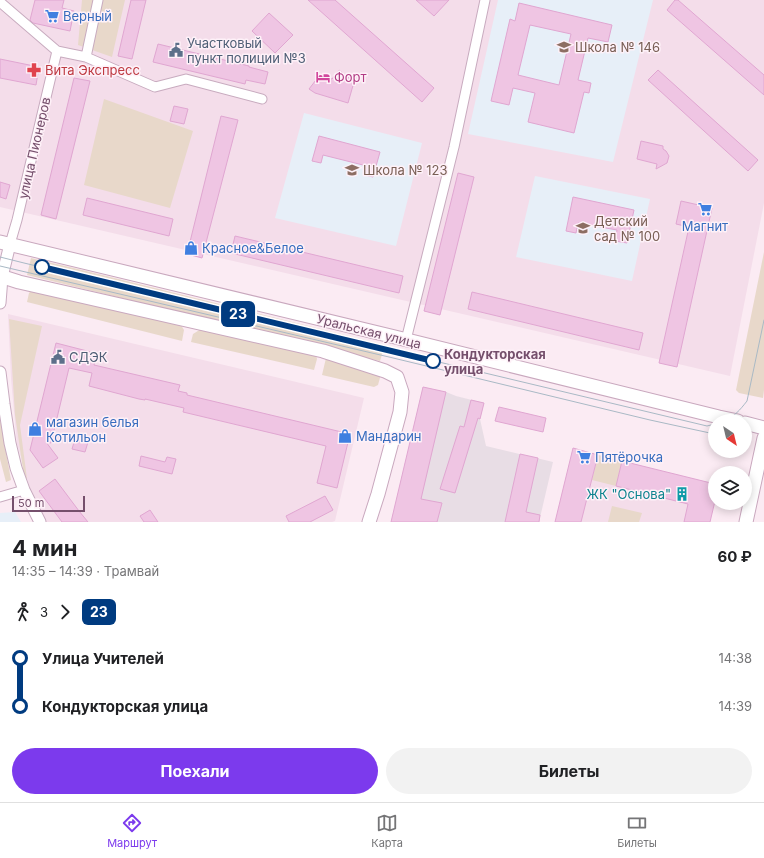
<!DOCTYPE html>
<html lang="ru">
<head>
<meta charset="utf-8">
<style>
	:root { --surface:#fff; --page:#f2f2f2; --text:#202124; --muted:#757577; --line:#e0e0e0; --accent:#7c3aed }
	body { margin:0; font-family:Inter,sans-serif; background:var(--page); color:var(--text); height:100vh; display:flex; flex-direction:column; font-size:15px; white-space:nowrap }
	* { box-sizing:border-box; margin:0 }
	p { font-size:13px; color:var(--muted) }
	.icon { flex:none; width:22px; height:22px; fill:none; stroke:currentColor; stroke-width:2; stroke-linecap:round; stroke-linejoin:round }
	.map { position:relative; height:522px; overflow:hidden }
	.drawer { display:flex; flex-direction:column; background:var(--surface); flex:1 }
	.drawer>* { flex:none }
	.badge { padding:0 8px; border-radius:6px; font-size:14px; line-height:26px }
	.needle { width:26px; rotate:145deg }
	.tools { position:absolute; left:708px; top:414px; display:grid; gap:8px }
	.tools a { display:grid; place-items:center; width:44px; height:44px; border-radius:50%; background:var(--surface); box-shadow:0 2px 10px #0003; font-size:20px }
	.scale { position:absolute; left:12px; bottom:10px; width:73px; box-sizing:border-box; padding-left:4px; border:2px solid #754f6c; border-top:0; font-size:11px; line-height:14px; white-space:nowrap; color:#754f6c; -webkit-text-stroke:3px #fef1f8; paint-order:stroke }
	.map>.badge { position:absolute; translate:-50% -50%; box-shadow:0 0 0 2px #fff }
	.legs { display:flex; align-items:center; gap:6px; height:44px; padding:0 12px; font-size:13px }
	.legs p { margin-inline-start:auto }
	.head { display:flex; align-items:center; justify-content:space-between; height:68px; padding:0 12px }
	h1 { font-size:22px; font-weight:700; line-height:30px }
	.button { display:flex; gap:8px; margin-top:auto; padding:8px 12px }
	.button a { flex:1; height:46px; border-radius:24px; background:var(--accent); color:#fff; font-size:16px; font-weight:700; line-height:46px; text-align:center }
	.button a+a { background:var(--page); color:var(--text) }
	ul { padding:0 12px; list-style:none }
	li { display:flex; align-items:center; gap:14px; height:48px; font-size:15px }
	li i { display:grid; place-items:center; width:6px; height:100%; margin:0 5px; background:currentColor }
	li i::after { content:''; width:10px; height:10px; margin:-5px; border:3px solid; border-radius:50%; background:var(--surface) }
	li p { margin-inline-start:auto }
	li:first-child i { background:linear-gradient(#0000 50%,currentColor 0) }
	li:last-child i { background:linear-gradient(currentColor 50%,#0000 0) }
	.menu { display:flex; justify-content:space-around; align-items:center; height:56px; border-top:1px solid var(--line); background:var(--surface); font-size:11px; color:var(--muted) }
	.menu a { display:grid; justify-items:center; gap:2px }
	.menu .on { color:var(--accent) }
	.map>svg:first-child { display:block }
	.residential { fill:#f4ddea }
	.industrial { fill:#e8dde5 }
	.education { fill:#e7eff8 }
	.green { fill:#e8d8ca }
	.building { fill:#efc5e3; stroke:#e0a6d1; fill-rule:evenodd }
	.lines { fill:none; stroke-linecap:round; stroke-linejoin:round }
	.minor-casing { stroke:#c8abbf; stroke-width:11 }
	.tertiary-casing { stroke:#c8abbf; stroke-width:13 }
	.secondary-casing { stroke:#c9a8be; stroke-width:15 }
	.minor { stroke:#fff; stroke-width:9 }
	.tertiary { stroke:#fff; stroke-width:11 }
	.secondary { stroke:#fff; stroke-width:13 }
	.tram { stroke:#a9b9c5; stroke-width:1 }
	.line-1-casing { stroke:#fff; stroke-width:9 }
	.line-1 { stroke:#003b80; stroke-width:6 }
	.stop-1-dot { fill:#fff; stroke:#003b80; stroke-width:2 }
	.labels { text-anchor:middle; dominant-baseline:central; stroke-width:3; stroke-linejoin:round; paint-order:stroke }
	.shop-label { font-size:13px; fill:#366cbe; stroke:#fef1f8; text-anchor:start }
	.service-label { font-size:13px; fill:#4e5e75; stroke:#fef1f8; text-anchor:start }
	.education-label { font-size:13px; fill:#785e54; stroke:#fef1f8; text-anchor:start }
	.health-label { font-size:13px; fill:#be3a42; stroke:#fef1f8; text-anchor:start }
	.hotel-label { font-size:13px; fill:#b23c85; stroke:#fef1f8; text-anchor:start }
	.street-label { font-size:13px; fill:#754f6c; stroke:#fef1f8 }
	.stop-label { font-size:13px; font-weight:bold; fill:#754f6c; stroke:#fef1f8; text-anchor:start }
	.culture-label { font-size:13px; fill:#0d838f; stroke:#fef1f8; text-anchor:end }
</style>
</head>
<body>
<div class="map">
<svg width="764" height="522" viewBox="0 0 764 522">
	<rect width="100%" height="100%" fill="#fbebf3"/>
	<path class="residential" d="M 0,0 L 764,0 L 764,203 L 730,376 L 0,207 Z
		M 8,314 L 364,398 L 335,521 L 332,522 L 46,522 L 32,496 L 17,444 L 11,379 Z
		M 573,448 L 648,468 L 710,522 L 555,522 Z"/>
	<path class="industrial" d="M 423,387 L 446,392 L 456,396 L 484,403 L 480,419 L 486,446 L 553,462 L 539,522 L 391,522 Z"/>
	<path class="education" d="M 498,0 L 653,0 L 613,162 L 468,134 Z
		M 304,113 L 422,143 L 396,246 L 275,218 Z
		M 535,176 L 650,199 L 632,281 L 516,257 Z
		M 15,512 L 21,522 L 0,522 L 0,513 Z"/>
	<path class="green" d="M 82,0 L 125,0 L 112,57 L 78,45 Z
		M 104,99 L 193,131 L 170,208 L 84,185 Z
		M 764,252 L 764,390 L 763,398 L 739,393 L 736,390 Z
		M 31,258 L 82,270 L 385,345 L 380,361 L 27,275 Z
		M 31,291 L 181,325 L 184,330 L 182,341 L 27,302 L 29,293 Z
		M 9,319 L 42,326 L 20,425 L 27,479 L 24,476 L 15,415 Z
		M 201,329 L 316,355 L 317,359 L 314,370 L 191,342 L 193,334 Z
		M 326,358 L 381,374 L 378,385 L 374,387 L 322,375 Z
		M 0,418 L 11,480 L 6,482 L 0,459 Z
		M 598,455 L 622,461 L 616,486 L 592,480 Z
		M 612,506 L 642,513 L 639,522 L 608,522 Z"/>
	<path class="building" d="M 35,0 L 64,0 L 62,8 L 74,11 L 70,31 L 33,23 L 30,20 Z
		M 131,0 L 146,0 L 132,59 L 118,56 Z
		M 308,0 L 335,0 L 434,88 L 422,102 Z
		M 416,0 L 449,0 L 434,16 Z
		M 675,0 L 678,0 L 764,75 L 764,95 L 667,10 Z
		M 519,3 L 612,25 L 608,42 L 588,38 L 578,80 L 591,83 L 589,93 L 584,92 L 574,133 L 528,122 L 535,93 L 513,88 L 509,105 L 491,101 L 510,19 L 515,21 ZM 530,25 L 571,34 L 559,85 L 518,75 Z
		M 269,13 L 293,35 L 275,53 L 252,31 Z
		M 158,44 L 249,66 L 249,67 L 268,72 L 265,84 L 246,80 L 245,84 L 153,62 Z
		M 0,59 L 39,67 L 36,85 L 0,78 Z
		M 339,70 L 354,82 L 348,103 L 315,93 L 309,89 L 319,76 L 332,79 Z
		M 658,70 L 758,160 L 748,171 L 648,80 Z
		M 74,78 L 90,81 L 56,219 L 41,215 Z
		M 174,106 L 188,109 L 184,124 L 170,121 Z
		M 221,116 L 238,120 L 202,258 L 187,254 Z
		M 319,136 L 380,152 L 373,177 L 365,175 L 367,166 L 323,155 L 321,163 L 312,161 Z
		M 641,141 L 663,146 L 663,149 L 666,151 L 669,156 L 667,163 L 656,169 L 657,164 L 637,159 Z
		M 458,173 L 474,177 L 440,315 L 424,311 Z
		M 0,182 L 10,185 L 6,199 L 0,197 Z
		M 573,197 L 634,210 L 627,243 L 615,241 L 617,230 L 578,223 L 576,233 L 566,231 Z
		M 87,198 L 173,219 L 169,236 L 83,215 Z
		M 681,201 L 712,208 L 677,367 L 659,363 L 689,227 L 676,224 Z
		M 235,236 L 403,276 L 399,293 L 231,253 Z
		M 472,292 L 643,333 L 639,350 L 468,309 Z
		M 56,343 L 91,352 L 90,356 L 96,357 L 94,365 L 180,385 L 178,391 L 187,393 L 187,395 L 350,434 L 337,488 L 317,483 L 326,446 L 183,412 L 184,408 L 145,399 L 145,400 L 139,399 L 89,386 L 92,373 L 69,368 L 51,443 L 46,442 L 58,458 L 43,468 L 30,450 Z
		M 423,387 L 446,392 L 421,499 L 442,503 L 437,522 L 391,522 Z
		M 471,400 L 484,403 L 480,419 L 478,418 L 455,493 L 440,489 L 460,426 L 464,427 Z
		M 499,407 L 546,418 L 543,432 L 495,421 Z
		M 75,439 L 88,442 L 85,452 L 72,449 Z
		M 573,448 L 598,455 L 581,522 L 555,522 Z
		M 520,454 L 538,458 L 526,512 L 540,515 L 539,522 L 505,522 Z
		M 141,456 L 165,462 L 167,457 L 176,459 L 172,474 L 139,466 Z
		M 622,461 L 715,484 L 715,501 L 710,522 L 684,522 L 688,504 L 616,486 Z
		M 55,479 L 79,511 L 88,522 L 62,522 L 39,491 Z
		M 325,496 L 333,510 L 310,522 L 289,522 L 286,516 Z
		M 150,510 L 158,522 L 144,522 L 140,516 Z"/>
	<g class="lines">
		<defs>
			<path id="minor" d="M 0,2 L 57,51 L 86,57 L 155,87 L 186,79 L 262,99
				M 86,57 L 98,0
				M 10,244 L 17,220 L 57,51
				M 406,340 L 454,147 L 485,0
				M 0,497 L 24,490"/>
			<path id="tertiary" d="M 0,303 L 2,277 L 10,244
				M 0,372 L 4,404 L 10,443 L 16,468 L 24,490 L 40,522"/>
			<path id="secondary" d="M 0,242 L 395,337 L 719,417 L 738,421
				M 0,276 L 19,282 L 323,351 L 385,371 L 397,377 L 402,392 L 400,412 L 378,494 L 369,522
				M 745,423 L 764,428
				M 746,522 L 764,438"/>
		</defs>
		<use href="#minor" class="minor-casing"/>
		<use href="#tertiary" class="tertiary-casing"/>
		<use href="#secondary" class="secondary-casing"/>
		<use href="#minor" class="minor"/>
		<use href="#tertiary" class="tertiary"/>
		<use href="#secondary" class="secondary"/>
		<path class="tram" d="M 0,257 L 24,263 L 707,426 L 715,424
			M 0,266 L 389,357 L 650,420 L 696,430 L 710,433 L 715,431
			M 724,421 C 735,416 740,410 747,401 L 764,320"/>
	</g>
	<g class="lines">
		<defs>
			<path id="line-1" d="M 42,267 L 433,361"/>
		</defs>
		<use href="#line-1" class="line-1-casing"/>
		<use href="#line-1" class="line-1"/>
	</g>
	<defs>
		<symbol id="supermarket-bare" viewBox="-9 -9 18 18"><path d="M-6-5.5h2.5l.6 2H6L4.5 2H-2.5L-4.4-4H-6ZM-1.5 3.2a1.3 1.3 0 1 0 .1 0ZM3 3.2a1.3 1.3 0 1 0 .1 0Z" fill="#3f7fe0" stroke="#fef1f8" stroke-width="2.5" paint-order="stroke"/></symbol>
		<symbol id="school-bare" viewBox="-9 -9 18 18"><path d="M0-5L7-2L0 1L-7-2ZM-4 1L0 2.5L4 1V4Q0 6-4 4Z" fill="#8d6e63" stroke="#fef1f8" stroke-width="2.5" paint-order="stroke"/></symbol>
		<symbol id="civic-bare" viewBox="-9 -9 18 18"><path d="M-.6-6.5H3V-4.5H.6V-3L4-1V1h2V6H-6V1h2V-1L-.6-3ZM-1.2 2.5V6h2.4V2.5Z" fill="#5c6f8a" stroke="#fef1f8" stroke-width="2.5" paint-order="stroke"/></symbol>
		<symbol id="pharmacy-bare" viewBox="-9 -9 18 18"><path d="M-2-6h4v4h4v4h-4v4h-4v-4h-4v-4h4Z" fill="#e0444e" stroke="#fef1f8" stroke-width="2.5" paint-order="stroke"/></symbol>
		<symbol id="hotel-bare" viewBox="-9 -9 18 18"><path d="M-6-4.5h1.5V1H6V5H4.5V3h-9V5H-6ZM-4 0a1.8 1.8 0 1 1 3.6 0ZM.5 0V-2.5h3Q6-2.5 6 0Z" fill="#d1479c" stroke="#fef1f8" stroke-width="2.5" paint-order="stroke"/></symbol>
		<symbol id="shop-bare" viewBox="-9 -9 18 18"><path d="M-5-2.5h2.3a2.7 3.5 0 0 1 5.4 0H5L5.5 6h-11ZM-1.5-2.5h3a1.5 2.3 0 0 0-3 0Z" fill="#3f7fe0" stroke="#fef1f8" stroke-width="2.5" paint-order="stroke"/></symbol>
		<symbol id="building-bare" viewBox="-9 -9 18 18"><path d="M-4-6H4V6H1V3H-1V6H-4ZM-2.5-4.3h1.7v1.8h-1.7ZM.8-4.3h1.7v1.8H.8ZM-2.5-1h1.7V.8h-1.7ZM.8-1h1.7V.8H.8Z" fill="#0f9aa8" stroke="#fef1f8" stroke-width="2.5" paint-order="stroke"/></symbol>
	</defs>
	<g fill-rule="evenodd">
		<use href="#supermarket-bare" x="42" y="6" width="20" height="20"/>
		<use href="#school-bare" x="554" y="37" width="20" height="20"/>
		<use href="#civic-bare" x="166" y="40" width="20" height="20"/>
		<use href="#pharmacy-bare" x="24" y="60" width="20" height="20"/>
		<use href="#hotel-bare" x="313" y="67" width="20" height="20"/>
		<use href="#school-bare" x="342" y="160" width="20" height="20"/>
		<use href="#supermarket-bare" x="695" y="199" width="20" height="20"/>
		<use href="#school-bare" x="573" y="218" width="20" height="20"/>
		<use href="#shop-bare" x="181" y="238" width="20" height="20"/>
		<use href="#civic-bare" x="48" y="347" width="20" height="20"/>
		<use href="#shop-bare" x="25" y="419" width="20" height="20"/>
		<use href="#shop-bare" x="335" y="426" width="20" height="20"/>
		<use href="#supermarket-bare" x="574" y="447" width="20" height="20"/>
		<use href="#building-bare" x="672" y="484" width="20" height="20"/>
	</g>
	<g class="stop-1-dot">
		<circle cx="42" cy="267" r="7"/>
		<circle cx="433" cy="361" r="7"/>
	</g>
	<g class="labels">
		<g class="shop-label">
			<text x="63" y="16">Верный</text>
			<text x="705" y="226" text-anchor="middle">Магнит</text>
			<text x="202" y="248">Красное&amp;Белое</text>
			<text x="46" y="422">магазин белья<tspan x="46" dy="15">Котильон</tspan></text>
			<text x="356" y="436">Мандарин</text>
			<text x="595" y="457">Пятёрочка</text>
		</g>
		<g class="service-label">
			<text x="187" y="43">Участковый<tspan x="187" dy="15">пункт полиции №3</tspan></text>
			<text x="69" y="357">СДЭК</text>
		</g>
		<g class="education-label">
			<text x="575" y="47">Школа № 146</text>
			<text x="363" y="170">Школа № 123</text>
			<text x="594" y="221">Детский<tspan x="594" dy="15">сад № 100</tspan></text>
		</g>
		<g class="health-label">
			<text x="45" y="70">Вита Экспресс</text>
		</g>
		<g class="hotel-label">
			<text x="334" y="77">Форт</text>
		</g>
		<g class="street-label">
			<text transform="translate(34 148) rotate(-77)">улица Пионеров</text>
			<text transform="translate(369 331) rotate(14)">Уральская улица</text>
		</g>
		<g class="stop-label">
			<text x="444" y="354">Кондукторская<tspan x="444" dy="15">улица</tspan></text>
		</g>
		<g class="culture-label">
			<text x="671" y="494">ЖК "Основа"</text>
		</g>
	</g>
</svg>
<div class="tools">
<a><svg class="needle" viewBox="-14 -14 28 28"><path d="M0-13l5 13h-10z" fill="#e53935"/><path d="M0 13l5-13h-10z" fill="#757577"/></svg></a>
<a><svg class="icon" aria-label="layers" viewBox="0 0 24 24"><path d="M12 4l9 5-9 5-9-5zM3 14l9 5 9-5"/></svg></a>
</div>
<div class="scale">50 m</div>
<b class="badge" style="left:238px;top:314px;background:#003b80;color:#fff">23</b>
</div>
<section class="drawer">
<div class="head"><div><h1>4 мин</h1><p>14:35 – 14:39 · Трамвай</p></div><b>60 ₽</b></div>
<div class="legs"><svg class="icon" aria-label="walk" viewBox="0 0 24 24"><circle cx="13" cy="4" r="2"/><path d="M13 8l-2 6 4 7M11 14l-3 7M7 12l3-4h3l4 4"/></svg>3<svg class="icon" aria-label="forward" viewBox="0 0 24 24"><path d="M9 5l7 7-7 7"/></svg><b class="badge" style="background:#003b80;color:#fff">23</b></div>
<ul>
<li><i style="color:#003b80"></i><b>Улица Учителей</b><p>14:38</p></li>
<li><i style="color:#003b80"></i><b>Кондукторская улица</b><p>14:39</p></li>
</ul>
<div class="button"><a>Поехали</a><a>Билеты</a></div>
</section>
<nav class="menu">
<a class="on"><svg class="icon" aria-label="directions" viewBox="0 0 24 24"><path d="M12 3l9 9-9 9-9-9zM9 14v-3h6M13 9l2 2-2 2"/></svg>Маршрут</a>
<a><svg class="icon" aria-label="map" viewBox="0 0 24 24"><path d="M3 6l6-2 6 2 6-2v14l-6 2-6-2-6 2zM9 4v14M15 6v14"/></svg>Карта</a>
<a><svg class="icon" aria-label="tickets" viewBox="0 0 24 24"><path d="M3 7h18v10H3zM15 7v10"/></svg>Билеты</a>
</nav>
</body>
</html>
